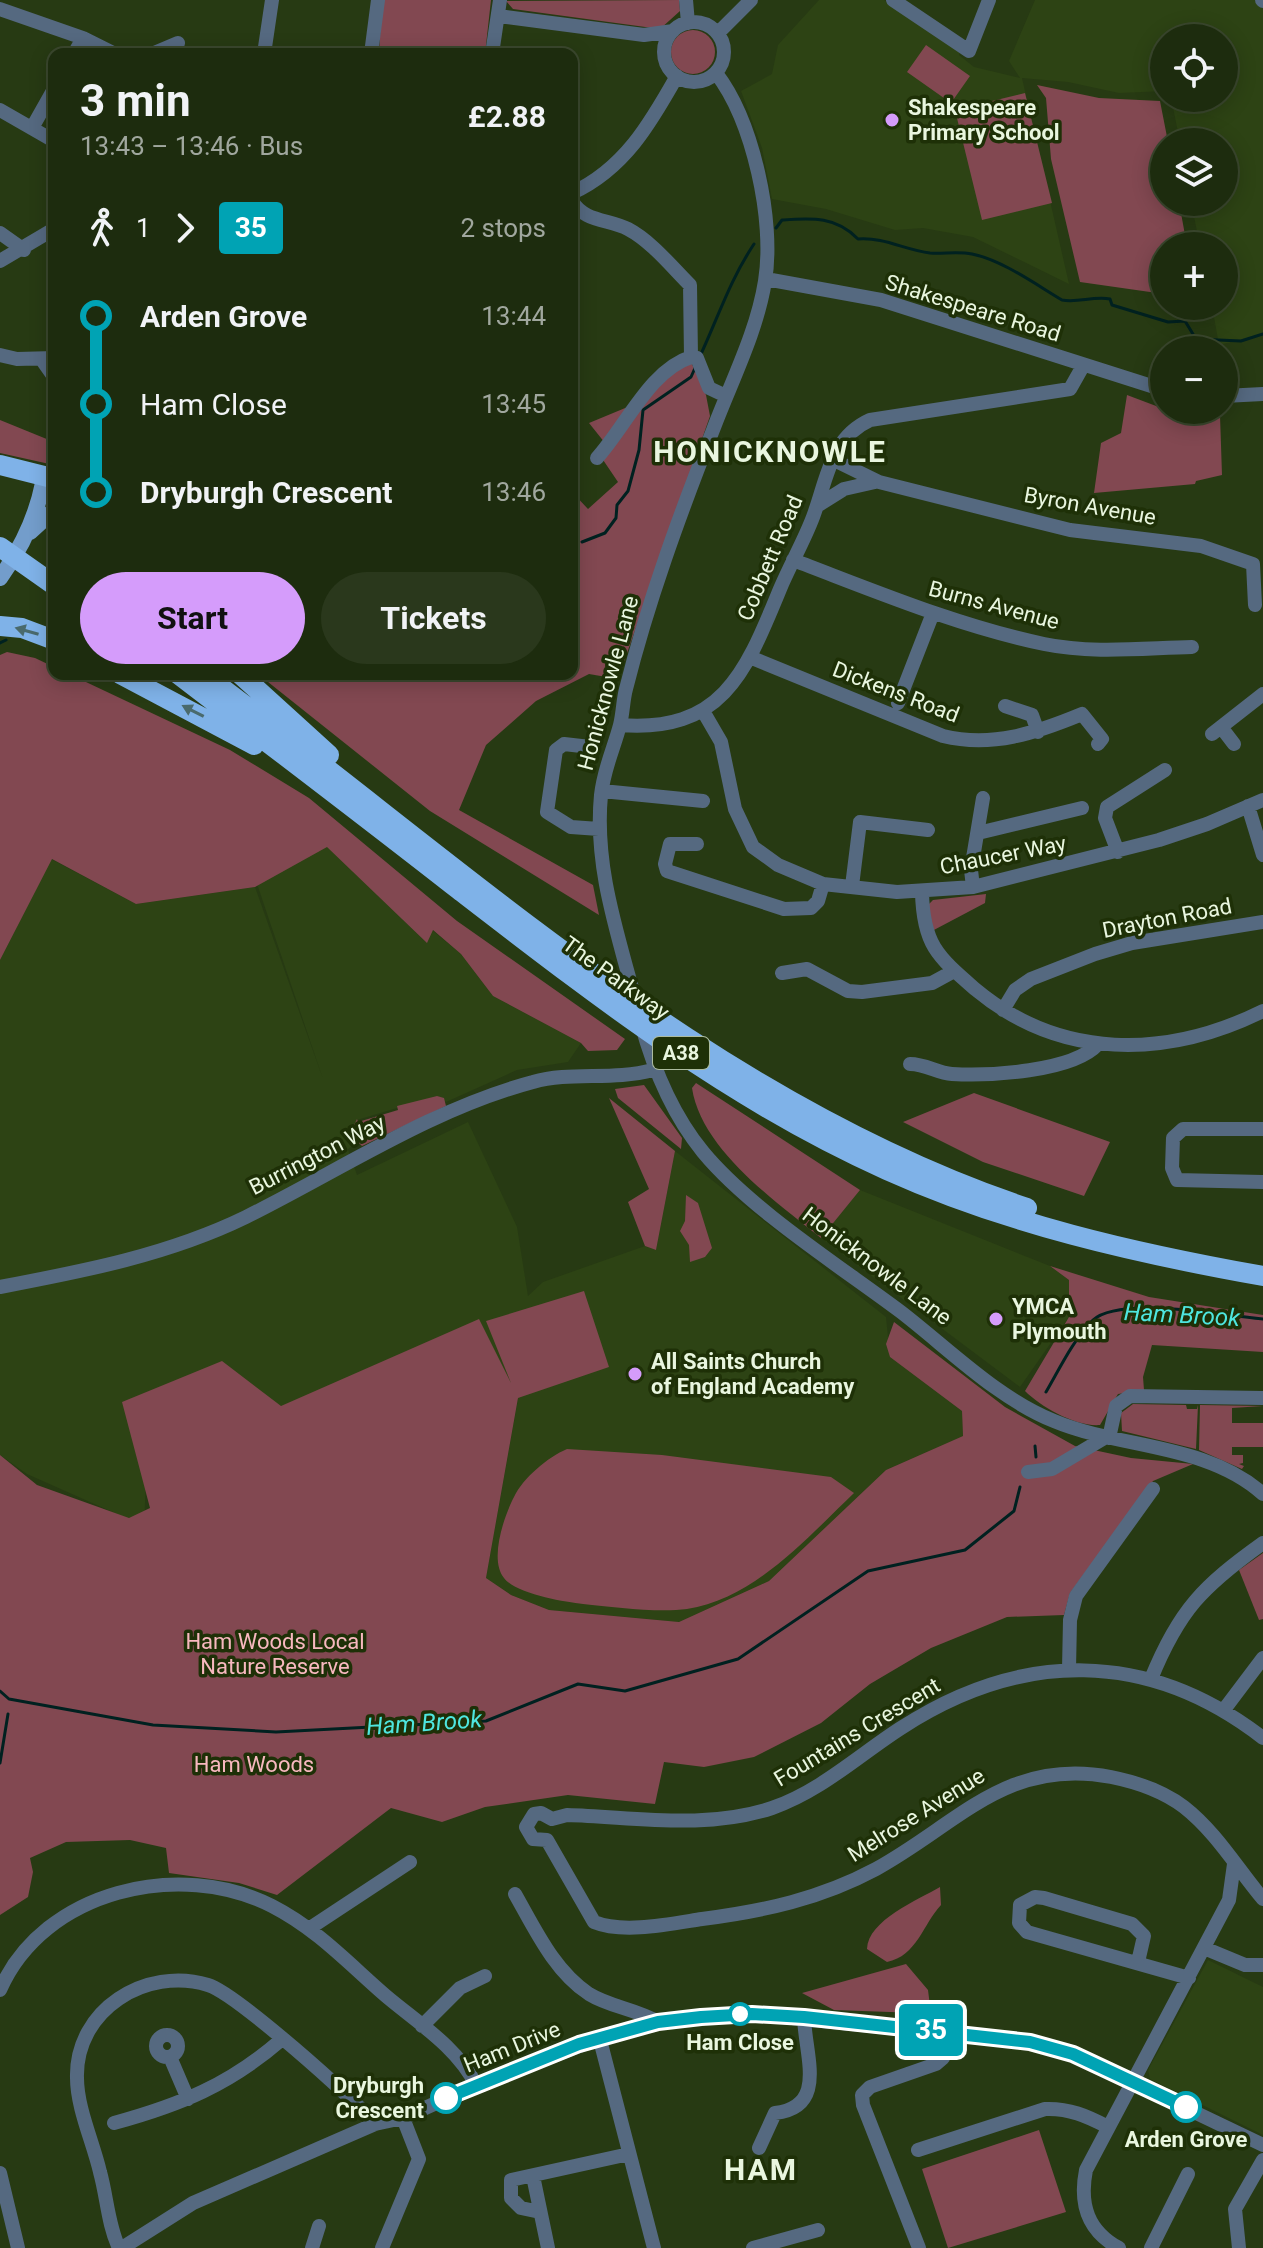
<!DOCTYPE html>
<html lang="en">
<head>
<meta charset="utf-8">
<style>
	:root { --surface:#1d2c0e; --page:#2a381c; --text:#f1f3f6; --muted:#a0a79e; --line:#3b482e; --accent:#d59cfb }
	body { margin:0; font-family:Roboto,sans-serif; background:var(--page); color:var(--text); height:100vh; display:flex; flex-direction:column; font-size:30px; white-space:nowrap }
	* { box-sizing:border-box; margin:0 }
	p { font-size:26px; color:var(--muted) }
	.icon { flex:none; width:44px; height:44px; fill:none; stroke:currentColor; stroke-width:2; stroke-linecap:round; stroke-linejoin:round }
	.map { position:relative; flex:1; overflow:hidden }
	.sheet { position:absolute; left:48px; top:48px; width:530px; height:632px; display:flex; flex-direction:column; background:var(--surface); border-radius:16px; box-shadow:0 4px 20px #0003,0 0 0 2px var(--line) }
	.sheet>* { flex:none }
	.badge { padding:0 16px; border-radius:6px; font-size:28px; line-height:52px }
	.tools { position:absolute; left:1150px; top:24px; display:grid; gap:16px }
	.tools a { display:grid; place-items:center; width:88px; height:88px; border-radius:50%; background:var(--surface); box-shadow:0 4px 20px #0003,0 0 0 2px var(--line); font-size:40px }
	.map>.badge { position:absolute; translate:-50% -50%; box-shadow:0 0 0 4px #fff }
	.legs { display:flex; align-items:center; gap:12px; height:88px; padding:0 32px; font-size:26px }
	.legs p { margin-inline-start:auto }
	.headline { display:flex; align-items:center; justify-content:space-between; height:136px; padding:0 32px }
	h1 { font-size:44px; font-weight:700; line-height:60px }
	.button { display:flex; gap:16px; margin-top:auto; padding:16px 32px }
	.button a { flex:1; height:92px; border-radius:48px; background:var(--accent); color:#111; font-size:32px; font-weight:700; line-height:92px; text-align:center }
	.button a+a { background:var(--page); color:var(--text) }
	ul { padding:0 32px; list-style:none }
	li { display:flex; align-items:center; gap:28px; height:88px; font-size:30px }
	li i { display:grid; place-items:center; width:12px; height:100%; margin:0 10px; background:currentColor }
	li i::after { content:''; width:20px; height:20px; margin:-10px; border:6px solid; border-radius:50%; background:var(--surface) }
	li p { margin-inline-start:auto }
	li:first-child i { background:linear-gradient(#0000 50%,currentColor 0) }
	li:last-child i { background:linear-gradient(currentColor 50%,#0000 0) }
	.map>svg:first-child { display:block }
	.built { fill:#2d4314 }
	.green { fill:#824851 }
	.lines { fill:none; stroke-linecap:round; stroke-linejoin:round }
	.stream { stroke:#002120; stroke-width:3 }
	.minor { stroke:#556980; stroke-width:14 }
	.major { stroke:#739dcb; stroke-width:16 }
	.highway { stroke:#7fb2e8; stroke-width:20 }
	.oneway { fill:#4a6a6c }
	.line-1-casing { stroke:#fff; stroke-width:18 }
	.line-1 { stroke:#00a3b4; stroke-width:12 }
	.poi-dot { fill:#d59cfb; stroke:#1e3007; stroke-width:3 }
	.stop-1-dot { fill:#fff; stroke:#00a3b4; stroke-width:4 }
	.labels { text-anchor:middle; dominant-baseline:central; stroke-width:7; stroke-linejoin:round; paint-order:stroke }
	.shield { fill:#1e3007; stroke:#acbb9e; stroke-width:2 }
	.shield-label { font-size:20px; font-weight:bold; fill:#e9f6df }
	.poi-label { font-size:22px; font-weight:bold; fill:#e9f6df; stroke:#1e3007; text-anchor:start }
	.street-label { font-size:22px; fill:#e9f6df; stroke:#1e3007 }
	.park-label { font-size:22px; fill:#f8b8bf; stroke:#1e3007 }
	.stop-label { font-size:22px; font-weight:bold; fill:#e9f6df; stroke:#1e3007 }
	.water-label { font-size:24px; font-style:italic; fill:#4ee6df; stroke:#1e3007 }
	.district-label { font-size:30px; font-weight:bold; letter-spacing:2px; fill:#e9f6df; stroke:#1e3007 }
</style>
</head>
<body>
<div class="map">
<svg width="1263" height="2248" viewBox="0 0 1263 2248">
	<rect width="100%" height="100%" fill="#273a13"/>
	<path class="built" d="M 819,0 L 884,0 L 961,49 L 959,55 L 974,67 L 1020,78 L 1009,61 L 1035,0 L 1263,0 L 1263,334 L 1219,345 L 1212,306 L 1224,306 L 1224,246 L 1200,246 L 1191,202 L 1224,202 L 1224,142 L 1180,142 L 1171,98 L 1224,98 L 1224,38 L 1164,38 L 1164,91 L 1119,93 L 1068,82 L 1022,78 L 1069,284 L 973,237 L 923,228 L 895,230 L 826,209 L 772,199 L 762,148 L 741,91 L 772,74 L 778,45 Z
		M 327,846 L 426,942 L 432,930 L 461,954 L 493,996 L 581,1043 L 568,1062 L 517,1070 L 446,1102 L 437,1096 L 357,1120 L 354,1126 L 362,1124 L 366,1134 L 347,1150 L 253,872 Z
		M 51,859 L 136,904 L 255,887 L 357,1175 L 468,1122 L 517,1227 L 528,1296 L 543,1282 L 645,1246 L 656,1250 L 675,1151 L 886,1317 L 890,1357 L 962,1411 L 963,1436 L 886,1470 L 769,1581 L 679,1622 L 549,1610 L 511,1595 L 486,1578 L 518,1399 L 146,1480 L 144,1526 L 27,1474 L 0,1455 L 0,960 Z
		M 860,1190 L 1050,1266 L 1069,1280 L 1069,1317 L 1020,1387 L 821,1238 Z
		M 1208,1960 L 1263,1987 L 1263,2135 L 1150,2079 L 1148,2070 Z"/>
	<path class="green" d="M 382,0 L 491,0 L 485,54 L 379,54 Z
		M 679,0 L 680,11 L 660,29 L 513,9 L 506,1 Z
		M671 52a22 22 0 1 1 44 0a22 22 0 1 1-44 0Z
		M 926,45 L 970,76 L 951,103 L 907,72 Z
		M 1037,85 L 1099,98 L 1160,101 L 1168,142 L 1164,142 L 1164,202 L 1179,202 L 1187,246 L 1164,246 L 1164,294 L 1080,282 L 1051,159 L 1046,98 Z
		M 1025,93 L 1052,203 L 982,220 L 955,110 Z
		M 691,362 L 706,395 L 710,416 L 618,679 L 589,674 L 536,701 L 486,745 L 459,810 L 593,885 L 599,915 L 430,811 L 258,674 L 572,674 L 572,492 L 588,509 L 618,482 L 597,451 L 605,443 L 589,423 L 630,406 L 677,368 Z
		M 1127,395 L 1172,412 L 1220,415 L 1222,475 L 1196,481 L 1195,484 L 1094,493 L 1101,443 L 1121,433 Z
		M 0,420 L 54,442 L 54,465 L 0,453 Z
		M 7,652 L 35,658 L 54,667 L 54,674 L 69,674 L 230,750 L 309,798 L 457,921 L 625,1039 L 617,1050 L 588,1051 L 581,1043 L 493,996 L 461,954 L 433,930 L 427,943 L 327,847 L 255,887 L 136,904 L 52,859 L 0,960 L 0,655 Z
		M 986,894 L 985,903 L 932,931 L 928,905 L 933,900 Z
		M 696,1083 L 860,1190 L 821,1238 C 776,1202 701,1149 692,1088 Z
		M 644,1085 L 682,1138 L 681,1149 L 618,1098 L 615,1089 Z
		M 974,1093 L 1110,1142 L 1084,1196 L 983,1162 L 903,1122 Z
		M 437,1096 L 444,1098 L 446,1106 L 362,1146 L 359,1143 L 357,1138 L 366,1134 L 362,1124 L 353,1127 L 357,1119 L 358,1122 L 398,1110 L 397,1106 Z
		M 609,1098 L 675,1151 L 656,1250 L 645,1246 L 628,1202 L 649,1189 Z
		M 686,1195 L 698,1203 L 712,1248 L 705,1257 L 690,1262 L 689,1245 L 680,1231 L 685,1221 Z
		M 1050,1266 L 1149,1297 L 1263,1315 L 1263,1352 L 1152,1345 L 1143,1377 L 1144,1390 L 1118,1394 L 1100,1425 C 1076,1427 1041,1407 1025,1391 L 1069,1317 L 1069,1280 Z
		M 584,1291 L 609,1367 L 518,1398 L 486,1578 L 511,1595 L 549,1610 L 679,1622 L 769,1581 L 886,1470 L 963,1436 L 962,1411 L 890,1357 L 886,1344 L 894,1322 L 1005,1407 L 1075,1446 L 1131,1458 L 1193,1464 L 1153,1481 L 1070,1593 L 1064,1615 L 1007,1617 L 931,1648 L 870,1684 L 821,1723 L 754,1757 L 704,1767 L 664,1762 L 655,1804 L 568,1795 L 485,1807 L 442,1822 L 391,1808 L 277,1895 L 239,1883 L 169,1873 L 166,1848 L 130,1840 L 66,1842 L 30,1858 L 33,1872 L 28,1897 L 0,1915 L 0,1455 L 37,1485 L 129,1518 L 150,1508 L 122,1402 L 222,1361 L 281,1406 L 479,1319 L 511,1383 L 486,1321 Z
		M 1133,1404 L 1186,1405 L 1187,1409 L 1197,1409 L 1198,1405 L 1196,1449 L 1122,1431 L 1121,1413 Z
		M 1200,1405 L 1263,1406 L 1232,1408 L 1232,1423 L 1263,1423 L 1263,1447 L 1232,1447 L 1232,1455 L 1243,1455 L 1243,1463 L 1239,1464 L 1244,1466 L 1242,1469 L 1199,1450 Z
		M 567,1449 L 662,1455 L 831,1477 L 854,1493 C 808,1537 754,1599 687,1609 C 658,1613 613,1607 583,1604 C 564,1602 516,1594 504,1578 C 489,1560 504,1516 514,1497 C 523,1478 548,1457 567,1449 Z
		M 1263,1553 L 1263,1619 L 1259,1620 L 1239,1570 Z
		M 940,1887 L 941,1905 C 923,1924 917,1956 887,1962 L 867,1949 C 868,1920 918,1900 940,1887 Z
		M 906,1964 L 928,1990 L 930,2006 L 918,2013 L 834,2010 L 802,1993 Z
		M 1039,2130 L 1066,2212 L 948,2248 L 922,2169 Z"/>
	<g class="lines">
		<path class="stream" d="M 776,228 L 782,220 C 812,218 836,216 858,239 C 884,237 905,250 930,253 C 944,254 958,251 972,254 C 1002,260 1035,284 1062,300 C 1078,303 1093,296 1110,299 L 1112,305 L 1168,322 L 1185,321 L 1196,339 L 1241,341 L 1263,334
			M 701,354 C 719,315 730,280 754,244
			M 582,542 L 605,533 L 616,518 L 617,505 L 628,491 L 639,450 L 643,410 L 691,377 L 695,368
			M 0,643 L 6,640
			M 1046,1392 C 1060,1368 1073,1340 1093,1320 C 1120,1295 1226,1316 1263,1319
			M 1035,1446 L 1036,1457
			M 0,1691 L 9,1699 L 153,1725 L 276,1732 L 486,1721 L 578,1684 L 625,1691 L 738,1659 L 868,1571 L 965,1550 L 1014,1511 L 1020,1487
			M 0,1763 L 8,1714"/>
		<path class="minor" d="M 686,0 L 688,23
			M 893,0 L 969,51 L 989,0
			M 1262,0 L 1263,1
			M 0,9 L 83,38 L 115,54
			M 498,16 L 644,35 L 673,31
			M664 52a30 30 0 1 1 60 0a30 30 0 1 1-60 0Z
			M 718,33 L 751,0
			M 74,54 L 83,38
			M 152,54 L 178,43
			M 264,54 L 272,0
			M 371,54 L 378,0
			M 492,54 L 500,0
			M 0,110 L 54,141
			M 32,128 L 54,89
			M 572,193 C 624,169 650,124 677,76
			M 572,201 C 584,222 609,219 628,229 C 651,241 672,267 690,285 L 691,357 L 697,358 L 709,388 L 726,396
			M 0,233 L 24,250
			M 0,261 L 54,229
			M 766,279 L 881,300 L 1164,390
			M 0,355 L 17,359 L 54,358
			M 42,360 L 54,377
			M 1224,396 L 1263,394
			M 597,458 C 626,426 650,370 691,357
			M 832,459 L 879,482 L 1070,530 L 1201,546 L 1253,564 L 1255,605
			M 817,506 L 844,489 L 875,482
			M 793,560 C 875,591 958,626 1044,644 C 1092,654 1144,648 1192,647
			M 752,658 L 943,736 C 992,748 1036,733 1082,714 L 1102,739 L 1098,744
			M 898,703 L 933,613
			M 1005,706 L 1032,715 L 1038,732
			M 703,711 L 721,742 L 735,809 L 753,847 L 778,865 L 823,884 L 897,892 L 973,887 L 1159,840 L 1207,824 L 1263,800
			M 620,725 C 723,733 746,671 780,589 C 790,565 804,541 813,517 C 827,480 830,438 870,420 L 1070,389 L 1083,366
			M 1221,727 L 1234,744
			M 1212,734 L 1263,694
			M 590,747 L 564,744 L 556,750 L 547,812 L 571,827 L 599,829
			M 602,791 L 703,801
			M 1248,806 L 1263,855
			M 978,833 L 1082,808
			M 697,844 L 670,844 L 665,864 L 667,871 L 784,909 L 811,908 L 818,901 L 823,884
			M 1118,852 L 1105,818 L 1107,807 L 1165,770
			M 852,886 L 860,822 L 928,830
			M 973,887 L 971,870 L 983,798
			M 922,892 C 923,944 937,956 975,989 C 1060,1060 1166,1059 1263,1011
			M 782,973 L 807,969 L 848,991 L 862,992 L 932,983 L 954,971
			M 636,1003 C 618,934 594,867 601,795 C 604,768 614,748 620,725 C 623,713 623,700 626,689 C 648,601 680,514 713,430 C 731,382 757,332 765,281 C 775,221 753,121 716,73
			M 1003,1010 L 1015,990 L 1031,979 L 1095,954 L 1132,943 L 1263,922
			M 641,1023 C 654,1071 672,1114 703,1152 C 750,1209 841,1267 901,1312 C 949,1349 997,1398 1054,1421 C 1121,1449 1206,1443 1263,1494
			M 910,1064 C 926,1064 937,1073 952,1074 C 988,1076 1073,1072 1098,1044
			M 1263,1129 L 1183,1129 L 1173,1138 L 1172,1168 L 1177,1180 L 1263,1182
			M 0,1287 C 84,1271 168,1255 246,1217 C 339,1171 431,1109 533,1082 C 571,1071 612,1081 653,1070
			M 1109,1438 L 1116,1406 L 1130,1396 L 1263,1398
			M 1028,1472 L 1052,1469 L 1106,1437
			M 1069,1669 L 1070,1620 L 1076,1596 L 1153,1489
			M 1151,1679 C 1179,1610 1203,1586 1263,1543
			M 1223,1711 L 1263,1658
			M 552,1819 L 567,1815 C 636,1817 705,1830 772,1808 C 821,1791 859,1755 901,1728 C 1021,1650 1148,1649 1263,1738
			M 547,1840 L 594,1922 C 623,1934 670,1924 702,1919 C 764,1911 820,1899 876,1869 C 958,1824 1007,1757 1111,1777 C 1136,1782 1164,1792 1184,1807 C 1216,1832 1237,1868 1263,1899
			M 547,1840 L 533,1839 L 526,1827 L 534,1814 L 541,1813 L 552,1819
			M 515,1894 C 535,1929 554,1971 589,1994 C 610,2007 636,2009 658,2022
			M 310,1928 L 410,1862
			M 1204,1948 L 1245,1965 L 1263,1965
			M 1138,1962 L 1144,1936 L 1132,1924 L 1044,1898 L 1035,1897 L 1020,1905 L 1019,1923 L 1027,1932 L 1189,1978
			M 0,1990 C 44,1890 180,1859 272,1906 C 317,1929 349,1964 386,1996 C 418,2023 457,2047 476,2085
			M 422,2026 L 460,1988 L 485,1976
			M156 2046a11 11 0 1 1 22 0a11 11 0 1 1-22 0Z
			M 600,2040 L 654,2248
			M 170,2057 L 188,2099
			M 114,2123 C 180,2105 229,2085 281,2040
			M 759,2148 L 775,2113 C 828,2107 805,2056 804,2017
			M 918,2150 L 1045,2109 C 1069,2108 1087,2116 1108,2127
			M 0,2173 L 18,2248
			M 533,2176 L 548,2248
			M 540,2212 L 521,2208 L 511,2198 L 511,2180 L 629,2154
			M 119,2248 C 108,2225 107,2197 100,2172 C 93,2142 77,2108 77,2078 C 75,2010 146,1966 208,1985 C 235,1993 355,2099 375,2124
			M 122,2248 L 193,2203 L 375,2124 L 403,2118 L 476,2085 L 614,2033 L 658,2022 L 752,2014 L 1030,2042 L 1073,2054 L 1263,2145
			M 312,2248 L 319,2226
			M 382,2248 L 419,2159 L 403,2118
			M 753,2248 L 818,2230
			M 919,2248 L 863,2105 L 862,2095 L 870,2087 L 936,2064 L 943,2058 L 945,2032
			M 1119,2248 C 1088,2231 1079,2205 1086,2170 L 1229,1900 L 1234,1864
			M 1151,2248 L 1188,2174
			M 1239,2248 L 1235,2209 L 1263,2160"/>
		<path class="major" d="M 30,532 L 54,510
			M 0,578 C 21,549 36,518 43,483 L 54,476"/>
		<path class="highway" d="M 0,465 L 48,477
			M 0,547 L 54,585
			M 0,626 L 22,628 L 54,640
			M 120,674 L 254,745
			M 178,674 C 272,746 366,817 459,890 C 594,994 730,1100 887,1170 C 1007,1224 1134,1253 1263,1276
			M 203,674 C 467,869 710,1102 1027,1208
			M 240,674 L 329,755"/>
	</g>
	<defs><path id="oneway-solid" d="M-6-.8H1V-3.2L6.5 0L1 3.2V.8H-6Z" transform="scale(2)"/></defs>
	<g class="oneway">
		<use href="#oneway-solid" transform="translate(27 631) rotate(-164)"/>
		<use href="#oneway-solid" transform="translate(193 711) rotate(-153)"/>
	</g>
	<g class="lines">
		<defs>
			<path id="line-1" d="M 446,2098 L 579,2044 L 658,2022 L 701,2017 L 752,2014 L 804,2017 L 1030,2042 L 1073,2054 L 1186,2107"/>
		</defs>
		<use href="#line-1" class="line-1-casing"/>
		<use href="#line-1" class="line-1"/>
	</g>
	<g class="poi-dot">
		<circle cx="892" cy="120" r="8"/>
		<circle cx="996" cy="1319" r="8"/>
		<circle cx="635" cy="1374" r="8"/>
	</g>
	<g class="stop-1-dot">
		<circle cx="740" cy="2014" r="10"/>
		<circle cx="446" cy="2098" r="14"/>
		<circle cx="1186" cy="2107" r="14"/>
	</g>
	<g class="labels">
		<rect class="shield" x="653" y="1037" width="56" height="32" rx="6"/>
		<g class="shield-label">
			<text x="681" y="1053">A38</text>
		</g>
		<g class="poi-label">
			<text x="908" y="107">Shakespeare<tspan x="908" dy="25">Primary School</tspan></text>
			<text x="1012" y="1306">YMCA<tspan x="1012" dy="25">Plymouth</tspan></text>
			<text x="651" y="1361">All Saints Church<tspan x="651" dy="25">of England Academy</tspan></text>
		</g>
		<g class="street-label">
			<text transform="translate(973 308) rotate(17)">Shakespeare Road</text>
			<text transform="translate(1090 506) rotate(10)">Byron Avenue</text>
			<text transform="translate(770 558) rotate(-67)">Cobbett Road</text>
			<text transform="translate(994 605) rotate(15)">Burns Avenue</text>
			<text transform="translate(608 683) rotate(-75)">Honicknowle Lane</text>
			<text transform="translate(896 692) rotate(21)">Dickens Road</text>
			<text transform="translate(1003 855) rotate(-11)">Chaucer Way</text>
			<text transform="translate(1167 918) rotate(-11)">Drayton Road</text>
			<text transform="translate(616 978) rotate(36)">The Parkway</text>
			<text transform="translate(317 1155) rotate(-27)">Burrington Way</text>
			<text transform="translate(877 1266) rotate(37)">Honicknowle Lane</text>
			<text transform="translate(857 1732) rotate(-31)">Fountains Crescent</text>
			<text transform="translate(916 1815) rotate(-32)">Melrose Avenue</text>
			<text transform="translate(512 2047) rotate(-22)">Ham Drive</text>
		</g>
		<g class="park-label">
			<text x="275" y="1641">Ham Woods Local<tspan x="275" dy="25">Nature Reserve</tspan></text>
			<text x="254" y="1764">Ham Woods</text>
		</g>
		<g class="stop-label">
			<text x="740" y="2042">Ham Close</text>
			<text x="424" y="2085" text-anchor="end">Dryburgh<tspan x="424" dy="25">Crescent</tspan></text>
			<text x="1186" y="2139">Arden Grove</text>
		</g>
		<g class="water-label">
			<text transform="translate(1182 1315) rotate(3)">Ham Brook</text>
			<text transform="translate(424 1723) rotate(-4)">Ham Brook</text>
		</g>
		<g class="district-label">
			<text x="770" y="451">HONICKNOWLE</text>
			<text x="761" y="2169">HAM</text>
		</g>
	</g>
</svg>
<div class="tools">
<a><svg class="icon" aria-label="locate" viewBox="0 0 24 24"><circle cx="12" cy="12" r="6"/><path d="M12 2v4M12 18v4M2 12h4M18 12h4"/></svg></a>
<a><svg class="icon" aria-label="layers" viewBox="0 0 24 24"><path d="M12 4l9 5-9 5-9-5zM3 14l9 5 9-5"/></svg></a>
<a>+</a>
<a>−</a>
</div>
<b class="badge" style="left:931px;top:2030px;background:#00a3b4;color:#fff">35</b>
<section class="sheet">
<div class="headline"><div><h1>3 min</h1><p>13:43 – 13:46 · Bus</p></div><b>£2.88</b></div>
<div class="legs"><svg class="icon" aria-label="walk" viewBox="0 0 24 24"><circle cx="13" cy="4" r="2"/><path d="M13 8l-2 6 4 7M11 14l-3 7M7 12l3-4h3l4 4"/></svg>1<svg class="icon" aria-label="forward" viewBox="0 0 24 24"><path d="M9 5l7 7-7 7"/></svg><b class="badge" style="background:#00a3b4;color:#fff">35</b><p>2 stops</p></div>
<ul>
<li><i style="color:#00a3b4"></i><b>Arden Grove</b><p>13:44</p></li>
<li><i style="color:#00a3b4"></i><span>Ham Close</span><p>13:45</p></li>
<li><i style="color:#00a3b4"></i><b>Dryburgh Crescent</b><p>13:46</p></li>
</ul>
<div class="button"><a>Start</a><a>Tickets</a></div>
</section>
</div>
</body>
</html>
